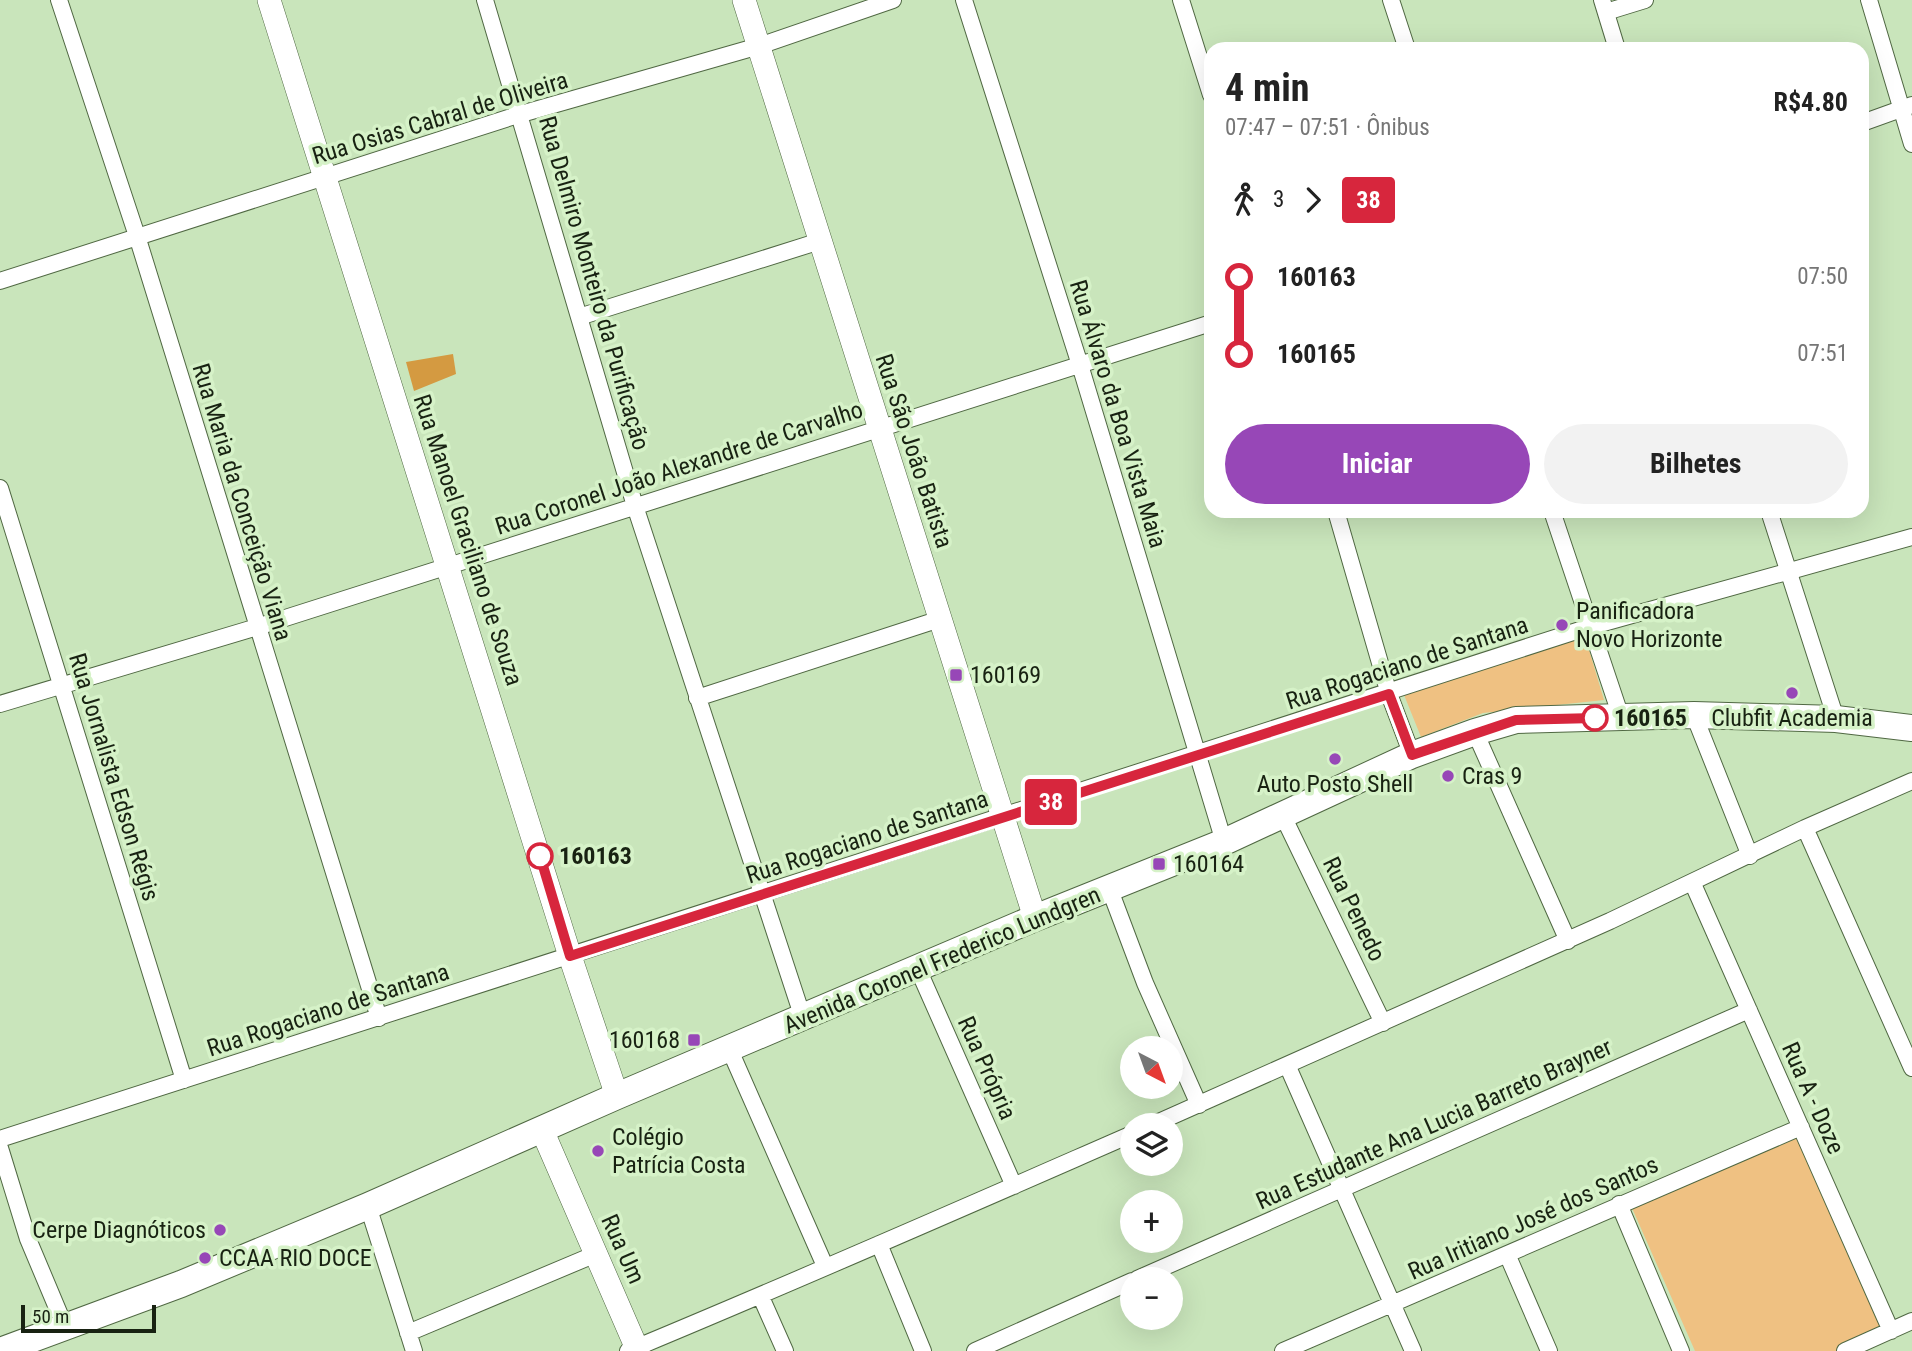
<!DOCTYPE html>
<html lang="pt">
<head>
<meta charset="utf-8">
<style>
	:root { --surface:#fff; --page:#f2f2f2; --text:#222; --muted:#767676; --accent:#9747b7 }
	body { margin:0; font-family:"Roboto Condensed",sans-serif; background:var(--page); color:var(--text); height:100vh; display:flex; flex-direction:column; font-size:26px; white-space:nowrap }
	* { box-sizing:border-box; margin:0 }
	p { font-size:23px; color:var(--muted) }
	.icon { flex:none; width:38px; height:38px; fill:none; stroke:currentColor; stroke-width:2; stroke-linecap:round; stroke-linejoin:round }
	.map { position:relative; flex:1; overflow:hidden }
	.drawer { position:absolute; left:1204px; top:42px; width:665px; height:476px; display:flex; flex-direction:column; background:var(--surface); border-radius:21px; box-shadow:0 7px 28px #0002 }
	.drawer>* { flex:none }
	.badge { padding:0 14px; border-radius:5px; font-size:24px; line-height:46px }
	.needle { width:46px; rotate:139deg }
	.fabs { position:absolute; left:1120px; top:1036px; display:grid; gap:14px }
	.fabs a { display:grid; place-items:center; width:63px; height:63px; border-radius:50%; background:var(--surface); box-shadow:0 7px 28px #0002; font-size:35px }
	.scale { position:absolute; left:21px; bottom:18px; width:135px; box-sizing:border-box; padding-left:7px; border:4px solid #182212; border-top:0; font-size:19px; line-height:24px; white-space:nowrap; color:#182212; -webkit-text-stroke:5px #d6f2c8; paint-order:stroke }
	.map>.badge { position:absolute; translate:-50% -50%; box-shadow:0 0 0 4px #fff }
	.legs { display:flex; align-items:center; gap:10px; height:77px; padding:0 21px; font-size:23px }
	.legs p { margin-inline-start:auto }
	.summary { display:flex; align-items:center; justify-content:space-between; height:119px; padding:0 21px }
	h1 { font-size:38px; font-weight:700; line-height:52px }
	.action { display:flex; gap:14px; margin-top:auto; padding:14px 21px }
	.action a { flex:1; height:80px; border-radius:42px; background:var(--accent); color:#fff; font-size:28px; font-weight:700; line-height:80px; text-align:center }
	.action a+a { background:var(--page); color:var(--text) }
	ul { padding:0 21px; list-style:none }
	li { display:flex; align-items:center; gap:24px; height:77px; font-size:26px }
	li i { display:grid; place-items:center; width:10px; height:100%; margin:0 9px; background:currentColor }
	li i::after { content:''; width:18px; height:18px; margin:-9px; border:5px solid; border-radius:50%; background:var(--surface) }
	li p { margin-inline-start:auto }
	li:first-child i { background:linear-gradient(#0000 50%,currentColor 0) }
	li:last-child i { background:linear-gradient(currentColor 50%,#0000 0) }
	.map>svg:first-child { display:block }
	.green { fill:#efc182 }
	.forest { fill:#d49a41 }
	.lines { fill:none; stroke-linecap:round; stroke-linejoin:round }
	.street-casing { stroke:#506843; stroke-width:18 }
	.secondary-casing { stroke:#506843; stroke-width:24 }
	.primary-casing { stroke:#506843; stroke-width:28 }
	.street { stroke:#fff; stroke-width:16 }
	.secondary { stroke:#fff; stroke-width:23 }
	.primary { stroke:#fff; stroke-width:26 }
	.line-1-casing { stroke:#fff; stroke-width:16 }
	.line-1 { stroke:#d7263d; stroke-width:10 }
	.poi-dot { fill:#9747b7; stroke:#d6f2c8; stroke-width:2.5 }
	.stop-1-dot { fill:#fff; stroke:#d7263d; stroke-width:3.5 }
	.labels { text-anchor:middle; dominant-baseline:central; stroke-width:7; stroke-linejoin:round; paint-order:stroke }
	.street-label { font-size:24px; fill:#182212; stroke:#d6f2c8 }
	.poi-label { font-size:24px; fill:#182212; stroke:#d6f2c8; text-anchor:start }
	.stop-label { font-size:24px; font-weight:bold; fill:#182212; stroke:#d6f2c8; text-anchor:start }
</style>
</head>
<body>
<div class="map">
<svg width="1912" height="1351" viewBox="0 0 1912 1351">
	<rect width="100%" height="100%" fill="#c9e5bb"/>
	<path class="green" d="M 1581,623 L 1604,700 L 1483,713 L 1421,737 L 1398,680 Z
		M 1800,1137 L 1885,1330 L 1837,1351 L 1695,1351 L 1632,1208 Z"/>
	<path class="forest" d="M 453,354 L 456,374 L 414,391 L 406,362 Z"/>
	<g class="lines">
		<defs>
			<path id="street" d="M 59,0 L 137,236 L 379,1018
				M 485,0 L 635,506 L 803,1018
				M 964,0 L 1080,365 L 1224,842
				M 1181,0 L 1211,95
				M 1391,0 L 1407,49
				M 1602,0 L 1617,49
				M 1869,0 L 1912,144
				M 1606,12 L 1645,0
				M 1862,123 L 1912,105
				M 0,281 L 521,114 L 759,46 L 893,0
				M 579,317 L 820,241
				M 0,488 L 184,1080
				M 1336,511 L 1389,694 L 1412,755
				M 1552,511 L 1621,717
				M 1769,511 L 1836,719
				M 697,698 L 940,619
				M 0,704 L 257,627 L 1211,323
				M 1694,715 L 1750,856
				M 1475,732 L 1568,941
				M 1283,816 L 1383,1023
				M 1805,828 L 1912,1068
				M 1693,884 L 1891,1331
				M 1110,890 L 1145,983 L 1199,1105
				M 918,969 L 1014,1186
				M 729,1048 L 825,1266
				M 1288,1067 L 1413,1351
				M 1152,1125 L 1610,921 L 1805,828 L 1912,781
				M 0,1139 L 1589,627 L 1912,537
				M 0,1148 L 28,1239 L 65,1327
				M 1619,1204 L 1681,1351
				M 368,1206 L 414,1351
				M 879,1244 L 923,1351
				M 1507,1254 L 1549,1351
				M 1137,1279 L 1749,1010
				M 761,1297 L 785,1351
				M 408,1333 L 596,1254
				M 628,1351 C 797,1281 965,1207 1132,1134
				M 975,1351 L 1132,1281
				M 1283,1351 L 1801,1127
				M 1845,1351 L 1912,1321"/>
			<path id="secondary" d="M 269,0 L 570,956 L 617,1096
				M 744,0 L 1035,918
				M 542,1130 L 638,1351"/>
			<path id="primary" d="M 0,1351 L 181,1284 L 368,1206 L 617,1096 L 1035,918 L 1224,842 L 1412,755 L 1475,732 L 1516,720 L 1694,715 L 1836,719 L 1912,728"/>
		</defs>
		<use href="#street" class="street-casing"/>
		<use href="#secondary" class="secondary-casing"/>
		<use href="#primary" class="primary-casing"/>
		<use href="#street" class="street"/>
		<use href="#secondary" class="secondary"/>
		<use href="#primary" class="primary"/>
	</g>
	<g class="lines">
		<defs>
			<path id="line-1" d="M 540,856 L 570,956 L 1389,694 L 1412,755 L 1516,720 L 1595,718"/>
		</defs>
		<use href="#line-1" class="line-1-casing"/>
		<use href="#line-1" class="line-1"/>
	</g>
	<g class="poi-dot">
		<circle cx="1562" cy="625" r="7"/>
		<rect x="949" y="668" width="14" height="14" rx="3.5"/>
		<circle cx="1792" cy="693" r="7"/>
		<circle cx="1335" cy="759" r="7"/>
		<circle cx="1448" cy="776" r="7"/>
		<rect x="1152" y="857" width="14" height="14" rx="3.5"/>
		<rect x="687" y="1033" width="14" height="14" rx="3.5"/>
		<circle cx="598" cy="1151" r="7"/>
		<circle cx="220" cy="1230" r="7"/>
		<circle cx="205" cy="1258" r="7"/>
	</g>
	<g class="stop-1-dot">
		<circle cx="1595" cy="718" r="12"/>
		<circle cx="540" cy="856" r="12"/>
	</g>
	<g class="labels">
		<g class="street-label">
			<text transform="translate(440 118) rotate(-17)">Rua Osias Cabral de Oliveira</text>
			<text transform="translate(594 283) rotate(74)">Rua Delmiro Monteiro da Purificação</text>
			<text transform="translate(1118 414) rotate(73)">Rua Álvaro da Boa Vista Maia</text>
			<text transform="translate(914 451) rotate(72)">Rua São João Batista</text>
			<text transform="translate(679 468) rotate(-18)">Rua Coronel João Alexandre de Carvalho</text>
			<text transform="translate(242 502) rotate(73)">Rua Maria da Conceição Viana</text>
			<text transform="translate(468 540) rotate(72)">Rua Manoel Graciliano de Souza</text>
			<text transform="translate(1407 663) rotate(-18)">Rua Rogaciano de Santana</text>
			<text transform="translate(114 777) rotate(73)">Rua Jornalista Edson Régis</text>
			<text transform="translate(867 837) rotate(-18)">Rua Rogaciano de Santana</text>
			<text transform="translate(1354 909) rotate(64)">Rua Penedo</text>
			<text transform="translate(942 960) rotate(-23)">Avenida Coronel Frederico Lundgren</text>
			<text transform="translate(328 1010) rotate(-18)">Rua Rogaciano de Santana</text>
			<text transform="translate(987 1068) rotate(66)">Rua Própria</text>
			<text transform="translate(1813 1098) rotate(66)">Rua A - Doze</text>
			<text transform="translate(1434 1124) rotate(-24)">Rua Estudante Ana Lucia Barreto Brayner</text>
			<text transform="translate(1533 1218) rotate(-24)">Rua Iritiano José dos Santos</text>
			<text transform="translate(623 1249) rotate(66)">Rua Um</text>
		</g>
		<g class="poi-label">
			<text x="1576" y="611">Panificadora<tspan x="1576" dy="28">Novo Horizonte</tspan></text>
			<text x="970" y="675">160169</text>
			<text x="1792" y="718" text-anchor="middle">Clubfit Academia</text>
			<text x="1462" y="776">Cras 9</text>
			<text x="1335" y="784" text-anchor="middle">Auto Posto Shell</text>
			<text x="1173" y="864">160164</text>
			<text x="680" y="1040" text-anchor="end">160168</text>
			<text x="612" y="1137">Colégio<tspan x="612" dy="28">Patrícia Costa</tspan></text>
			<text x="206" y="1230" text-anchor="end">Cerpe Diagnóticos</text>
			<text x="219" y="1258">CCAA RIO DOCE</text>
		</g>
		<g class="stop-label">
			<text x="1614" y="718">160165</text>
			<text x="559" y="856">160163</text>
		</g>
	</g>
</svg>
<div class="fabs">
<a><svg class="needle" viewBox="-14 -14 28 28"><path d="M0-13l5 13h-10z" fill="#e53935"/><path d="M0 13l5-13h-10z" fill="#767676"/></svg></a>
<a><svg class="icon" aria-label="layers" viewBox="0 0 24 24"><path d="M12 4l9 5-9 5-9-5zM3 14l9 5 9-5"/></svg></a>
<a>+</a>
<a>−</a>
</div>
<div class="scale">50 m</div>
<b class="badge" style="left:1051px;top:802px;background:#d7263d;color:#fff">38</b>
<section class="drawer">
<div class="summary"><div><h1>4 min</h1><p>07:47 – 07:51 · Ônibus</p></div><b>R$4.80</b></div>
<div class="legs"><svg class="icon" aria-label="walk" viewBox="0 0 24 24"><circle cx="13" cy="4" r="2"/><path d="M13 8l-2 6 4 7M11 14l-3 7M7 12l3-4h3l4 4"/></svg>3<svg class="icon" aria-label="forward" viewBox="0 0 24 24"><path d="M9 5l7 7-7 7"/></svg><b class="badge" style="background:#d7263d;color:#fff">38</b></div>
<ul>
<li><i style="color:#d7263d"></i><b>160163</b><p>07:50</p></li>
<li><i style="color:#d7263d"></i><b>160165</b><p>07:51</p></li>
</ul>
<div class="action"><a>Iniciar</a><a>Bilhetes</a></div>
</section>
</div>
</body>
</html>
